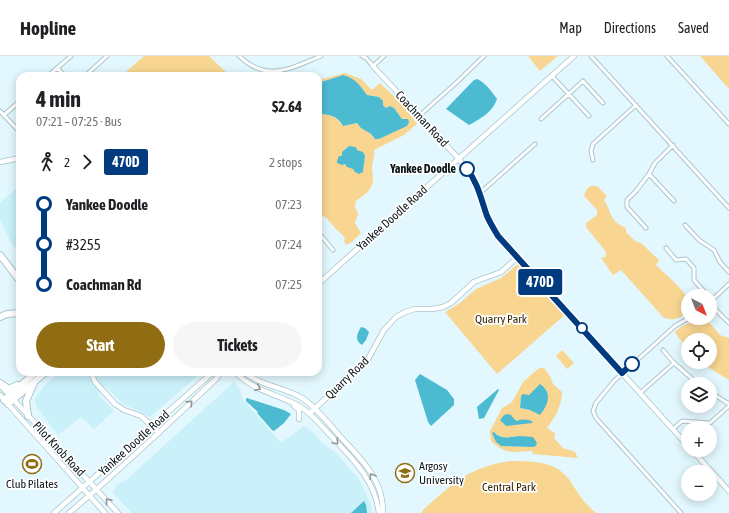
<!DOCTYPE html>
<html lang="en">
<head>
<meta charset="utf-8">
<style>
	:root { --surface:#fff; --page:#f6f6f6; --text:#202124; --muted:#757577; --line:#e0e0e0; --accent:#906d12 }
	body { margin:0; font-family:"Asap Condensed",sans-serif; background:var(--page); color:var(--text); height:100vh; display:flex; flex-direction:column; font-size:15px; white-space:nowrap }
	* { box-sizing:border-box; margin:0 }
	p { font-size:13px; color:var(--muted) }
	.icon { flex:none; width:22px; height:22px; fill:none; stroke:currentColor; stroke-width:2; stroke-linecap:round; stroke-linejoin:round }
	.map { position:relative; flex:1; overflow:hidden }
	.drawer { position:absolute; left:16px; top:16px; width:306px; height:304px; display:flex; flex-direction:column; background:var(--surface); border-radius:12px; box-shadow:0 2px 10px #0003 }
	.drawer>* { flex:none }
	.badge { padding:0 8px; border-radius:3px; font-size:14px; line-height:26px }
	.needle { width:26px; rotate:138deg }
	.fabs { position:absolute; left:681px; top:233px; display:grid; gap:8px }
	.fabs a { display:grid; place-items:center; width:36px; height:36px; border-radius:50%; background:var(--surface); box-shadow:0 2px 10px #0003; font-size:20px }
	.map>.badge { position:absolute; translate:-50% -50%; box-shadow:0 0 0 2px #fff }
	.legs { display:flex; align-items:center; gap:6px; height:44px; padding:0 20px; font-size:13px }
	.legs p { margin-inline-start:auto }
	.headline { display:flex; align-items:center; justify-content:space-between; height:68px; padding:0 20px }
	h1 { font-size:22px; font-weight:700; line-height:30px }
	.button { display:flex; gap:8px; margin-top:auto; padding:8px 20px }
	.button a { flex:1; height:46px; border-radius:24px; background:var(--accent); color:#fff; font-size:16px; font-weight:700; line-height:46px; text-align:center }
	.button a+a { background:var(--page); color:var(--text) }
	ul { padding:0 20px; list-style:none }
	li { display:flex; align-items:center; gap:14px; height:40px; font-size:15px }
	li i { display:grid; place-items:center; width:6px; height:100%; margin:0 5px; background:currentColor }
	li i::after { content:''; width:10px; height:10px; margin:-5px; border:3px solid; border-radius:50%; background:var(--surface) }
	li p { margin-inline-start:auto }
	li:first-child i { background:linear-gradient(#0000 50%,currentColor 0) }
	li:last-child i { background:linear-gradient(currentColor 50%,#0000 0) }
	header { display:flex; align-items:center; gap:24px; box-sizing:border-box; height:56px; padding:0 20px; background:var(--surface); border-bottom:1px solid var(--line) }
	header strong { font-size:19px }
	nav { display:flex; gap:22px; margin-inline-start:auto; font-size:14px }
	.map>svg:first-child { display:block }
	.built { fill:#caf0f9 }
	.green { fill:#f8d692; fill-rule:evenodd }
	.water { fill:#4cbbd2 }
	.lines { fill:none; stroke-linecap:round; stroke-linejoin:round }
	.street-casing { stroke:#aac5cc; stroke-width:5 }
	.secondary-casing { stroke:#aac5cc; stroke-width:6 }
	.highway-casing { stroke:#aac5cc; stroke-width:8 }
	.street { stroke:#fff; stroke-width:3 }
	.secondary { stroke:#fff; stroke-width:4.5 }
	.highway { stroke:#fff; stroke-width:6 }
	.oneway { stroke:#929798 }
	.line-1-casing { stroke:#fff; stroke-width:9 }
	.line-1 { stroke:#003b80; stroke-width:6 }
	.stop-1-dot { fill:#fff; stroke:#003b80; stroke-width:2 }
	.labels { text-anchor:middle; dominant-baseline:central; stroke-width:3.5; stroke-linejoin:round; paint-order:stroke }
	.street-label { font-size:12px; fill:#0d171a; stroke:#fff }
	.stop-label { font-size:12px; font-weight:bold; fill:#0d171a; stroke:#fff; text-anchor:end }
	.park-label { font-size:12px; fill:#382906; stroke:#fff }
	.poi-label { font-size:12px; fill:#0d171a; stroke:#fff; text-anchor:start }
</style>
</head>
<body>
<header>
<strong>Hopline</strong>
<nav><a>Map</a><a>Directions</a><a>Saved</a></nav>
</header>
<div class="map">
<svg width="729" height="457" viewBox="0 0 729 457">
	<rect width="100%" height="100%" fill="#e2f8fe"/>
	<path class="built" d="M 20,129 L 20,198 L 10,185 L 0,163 L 0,147 Z
		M 60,316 L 202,316 L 150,361 L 141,356 L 123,348 L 106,331 L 98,338 L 114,355 L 94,373 L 81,361 L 58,379 L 36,350 L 35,342 L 44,330 Z
		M 234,326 L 240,334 L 242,342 L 281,387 L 304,370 L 313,376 L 323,388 L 335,396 L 358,422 L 365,435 L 371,450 L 371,457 L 132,457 L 113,437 L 116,429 L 125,425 Z"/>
	<path class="green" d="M 144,0 L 209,0 L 230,20 L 129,20 L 126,16 Z
		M 528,0 L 558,0 L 540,15 Z
		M 700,0 L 729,0 L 729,33 Z
		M 345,17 L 361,23 L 372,34 L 380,27 L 404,50 L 417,68 L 404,79 L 374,94 C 375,100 373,105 372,110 C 372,115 373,119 373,123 C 373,134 364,139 356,145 L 355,151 L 358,158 L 355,167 L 361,177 L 352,186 L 346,189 L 344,185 L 345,182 C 342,178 339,176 336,173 C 330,168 328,158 318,160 L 318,58 C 329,58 337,60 343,70 L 357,67 C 362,73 371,77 373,81 L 379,83 L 390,77 L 396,75 L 408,63 L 402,63 L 394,52 L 390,50 L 387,53 L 383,49 L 379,41 L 367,39 L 343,19 L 318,27 L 318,24 ZM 347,91 L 353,91 C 358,95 362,95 365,100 L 363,116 L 337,105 L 342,100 L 344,95 Z
		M 590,130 L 597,130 L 607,140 L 604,144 C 609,151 610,161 617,167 C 619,169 623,170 626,172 L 626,176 L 635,185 L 641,187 L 659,204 L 656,209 C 663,216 686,235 688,244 C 689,248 688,253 688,257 C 679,262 673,266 663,261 L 621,214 L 613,219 L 601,202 L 605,201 L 606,196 L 586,171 L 586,167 L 597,159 L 597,154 L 584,140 L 586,134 Z
		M 519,207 L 566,258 L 497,318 L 445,256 L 460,247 L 476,233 L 501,222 Z
		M 698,262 L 705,262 L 716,274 L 720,279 L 729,282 L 729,324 L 711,313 L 704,306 L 710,306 L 710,284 L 688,284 L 688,292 L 678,281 L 675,276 C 681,269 691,267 698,262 Z
		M 562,294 L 574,307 L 567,313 L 556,300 Z
		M 539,312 L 544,312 L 550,320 L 553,328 L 562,336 C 562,349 555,362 547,372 L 555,377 L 554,382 L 563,392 L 575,396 L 578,402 L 533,398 L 532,395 C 513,396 506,399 491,385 L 490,375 L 502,352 L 512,346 L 523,326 ZM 544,331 L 548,339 L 530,354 L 520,352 L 520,345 L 534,336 L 536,332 ZM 494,376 C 501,383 511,382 520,380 L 532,391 L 501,390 Z
		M 510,405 C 534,405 557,405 571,426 C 579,439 584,447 596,457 L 421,457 L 424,453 C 453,427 470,411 510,405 Z"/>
	<path class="water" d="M 343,19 C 356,23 359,28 367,39 L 379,41 L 383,45 L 383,49 L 386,52 L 390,50 L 394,52 L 402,63 L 408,63 L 409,66 L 407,70 L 379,83 L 375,83 L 371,78 L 361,72 L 357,67 L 343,70 C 338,60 329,58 318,58 L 318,27 Z
		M 477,23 C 484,25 493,37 497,43 C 493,56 480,63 469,69 L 446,53 L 474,24 Z
		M 349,90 L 356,91 L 357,94 L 363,96 L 365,100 L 363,116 L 359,118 L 355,116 L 353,113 L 347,111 L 345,108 L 342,109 L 337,107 L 337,105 L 339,100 L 342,100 L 342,96 Z
		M 361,271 L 365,272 L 369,276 L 366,284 L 362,289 C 354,284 357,278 361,271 Z
		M 420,318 L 447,334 L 454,343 L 454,349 L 431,370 L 428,366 L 415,324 Z
		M 540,328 C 553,337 548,349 540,359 L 530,354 L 520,352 L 521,340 L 523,338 L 529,339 Z
		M 498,333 L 499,334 L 484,362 L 479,363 L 477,351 Z
		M 247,342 L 284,354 L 291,358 L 284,367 L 274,375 L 272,374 L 257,357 L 258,356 L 246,345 L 246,343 Z
		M 508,358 L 511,359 L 514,363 L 517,365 C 522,363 528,363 533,366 L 532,367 L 506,370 L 500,364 L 504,359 Z
		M 494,376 C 501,384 510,381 519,380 C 524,380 529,381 533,381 L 537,387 L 536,390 L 532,391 L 501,390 L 496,386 L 492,377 Z
		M 364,445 L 366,449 L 367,457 L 351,457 Z"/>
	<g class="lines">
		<defs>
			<path id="street" d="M 239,0 C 267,27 291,12 321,0
				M 362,0 L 366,2 L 373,10 L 384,0
				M 591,0 L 729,152
				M 667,0 L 729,68
				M 57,12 L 65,20
				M 48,20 L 71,0
				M 85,20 L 107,0
				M 552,20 L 589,60
				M 0,55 L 18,74 L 20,78
				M 4,59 L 20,45
				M 419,60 L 456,27 L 484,0
				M 541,63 L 583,25 L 603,47
				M 593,104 L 591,95 L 593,88 L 636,49
				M 649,118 L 674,145
				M 480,137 L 535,88
				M 685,169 L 699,184 L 714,194 L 720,206 L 729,216
				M 646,172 L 627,151 L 627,144 L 636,135 L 649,118 L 655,107 L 673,89
				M 318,176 L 333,194
				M 666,192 L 676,204 L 686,203 L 694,212 L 694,224 L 708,240
				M 710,246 L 729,228
				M 710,248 L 729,267
				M 663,294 L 674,307 L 698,328
				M 710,336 L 729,348
				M 640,337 L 674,307
				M 673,373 L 682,365 L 710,367 L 729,350
				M 681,457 L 596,362 L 593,355 L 596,347 L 614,325 L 675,270 L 689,262"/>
			<path id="secondary" d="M 373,10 L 459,103 L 472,119 L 480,137 L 487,161 L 498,180 L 688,390
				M 0,106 L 20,102
				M 318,228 L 574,0
				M 91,316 L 95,326 L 115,348 L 124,354 L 141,360 L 159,377
				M 235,316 C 252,334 277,338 299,350 C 311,357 320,368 330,379 C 352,402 375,424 379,457
				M 244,316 C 261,330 284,331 302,342 C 316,351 328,367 339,379 C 351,393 366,406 374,422 C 380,432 383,445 383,457
				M 0,329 L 118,457
				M 0,339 L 105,457
				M 294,350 L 299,354 L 299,363
				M 310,357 L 368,303 L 384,274 L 396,261 L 405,256 L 415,253 L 432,253 L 443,251 L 451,247 L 474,226 L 501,216 L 518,201
				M 692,394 L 729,435
				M 54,457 L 213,316
				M 69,457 C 120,414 168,368 216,323 L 221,316"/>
			<path id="highway" d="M 0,199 L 20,225
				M 0,261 L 7,258 L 20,257
				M 0,327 L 9,333 L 17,329
				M 4,344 L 36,316
				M 8,348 L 46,316
				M 28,360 L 26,345 L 34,327"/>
		</defs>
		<use href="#street" class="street-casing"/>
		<use href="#secondary" class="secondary-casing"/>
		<use href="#highway" class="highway-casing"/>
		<use href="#street" class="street"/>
		<use href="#secondary" class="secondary"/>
		<use href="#highway" class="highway"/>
	</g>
	<defs><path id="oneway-chevron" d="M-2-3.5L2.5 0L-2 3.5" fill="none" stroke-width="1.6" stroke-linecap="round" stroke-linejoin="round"/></defs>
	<g class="oneway">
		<use href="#oneway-chevron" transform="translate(258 332) rotate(25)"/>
		<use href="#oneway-chevron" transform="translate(190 347) rotate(-44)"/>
		<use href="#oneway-chevron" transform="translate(336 386) rotate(47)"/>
		<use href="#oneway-chevron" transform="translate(372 420) rotate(-120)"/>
		<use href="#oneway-chevron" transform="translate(108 445) rotate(-132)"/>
	</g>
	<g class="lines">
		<defs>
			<path id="line-1" d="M 467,113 C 478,127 481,143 487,160 C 490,167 494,173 498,180 L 622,317 L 632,308"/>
		</defs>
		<use href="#line-1" class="line-1-casing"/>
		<use href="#line-1" class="line-1"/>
	</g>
	<defs>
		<symbol id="stadium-ring" viewBox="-11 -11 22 22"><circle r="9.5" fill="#fff" stroke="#906d12" stroke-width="1.5"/><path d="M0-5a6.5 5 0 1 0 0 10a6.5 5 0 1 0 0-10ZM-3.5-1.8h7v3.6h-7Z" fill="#906d12"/></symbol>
		<symbol id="university-ring" viewBox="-11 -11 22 22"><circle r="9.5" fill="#fff" stroke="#906d12" stroke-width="1.5"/><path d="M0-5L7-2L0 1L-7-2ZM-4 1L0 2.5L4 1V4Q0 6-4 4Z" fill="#906d12"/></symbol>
	</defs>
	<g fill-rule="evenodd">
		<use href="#stadium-ring" x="21" y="397" width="22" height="22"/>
		<use href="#university-ring" x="394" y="406" width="22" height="22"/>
	</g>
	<g class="stop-1-dot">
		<circle cx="467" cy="113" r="7"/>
		<circle cx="582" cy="272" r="5"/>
		<circle cx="632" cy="308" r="7"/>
	</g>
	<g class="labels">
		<g class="street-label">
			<text transform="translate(422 63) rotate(47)">Coachman Road</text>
			<text transform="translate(392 162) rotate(-42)">Yankee Doodle Road</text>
			<text transform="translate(347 322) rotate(-44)">Quarry Road</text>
			<text transform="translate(134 387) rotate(-42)">Yankee Doodle Road</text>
			<text transform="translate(59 393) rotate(47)">Pilot Knob Road</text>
		</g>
		<g class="stop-label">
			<text x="456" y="113">Yankee Doodle</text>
		</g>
		<g class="park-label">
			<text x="501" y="263">Quarry Park</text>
			<text x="509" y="431">Central Park</text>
		</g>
		<g class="poi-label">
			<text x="419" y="410">Argosy<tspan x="419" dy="14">University</tspan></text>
			<text x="32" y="428" text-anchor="middle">Club Pilates</text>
		</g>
	</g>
</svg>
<div class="fabs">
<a><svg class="needle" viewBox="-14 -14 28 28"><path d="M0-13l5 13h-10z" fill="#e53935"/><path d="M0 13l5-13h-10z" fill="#757577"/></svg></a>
<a><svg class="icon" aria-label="locate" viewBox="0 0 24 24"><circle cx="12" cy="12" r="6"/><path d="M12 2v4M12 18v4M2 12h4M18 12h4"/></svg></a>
<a><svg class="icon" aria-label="layers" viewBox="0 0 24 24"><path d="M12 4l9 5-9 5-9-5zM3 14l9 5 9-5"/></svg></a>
<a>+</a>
<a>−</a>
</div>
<b class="badge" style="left:540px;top:226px;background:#003b80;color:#fff">470D</b>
<section class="drawer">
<div class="headline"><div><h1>4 min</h1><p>07:21 – 07:25 · Bus</p></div><b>$2.64</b></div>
<div class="legs"><svg class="icon" aria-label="walk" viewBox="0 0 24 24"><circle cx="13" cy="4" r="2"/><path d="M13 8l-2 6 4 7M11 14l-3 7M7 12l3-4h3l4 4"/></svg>2<svg class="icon" aria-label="forward" viewBox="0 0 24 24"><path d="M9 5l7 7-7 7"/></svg><b class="badge" style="background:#003b80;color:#fff">470D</b><p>2 stops</p></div>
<ul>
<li><i style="color:#003b80"></i><b>Yankee Doodle</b><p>07:23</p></li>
<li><i style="color:#003b80"></i><span>#3255</span><p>07:24</p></li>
<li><i style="color:#003b80"></i><b>Coachman Rd</b><p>07:25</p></li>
</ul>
<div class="button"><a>Start</a><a>Tickets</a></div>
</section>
</div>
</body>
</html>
